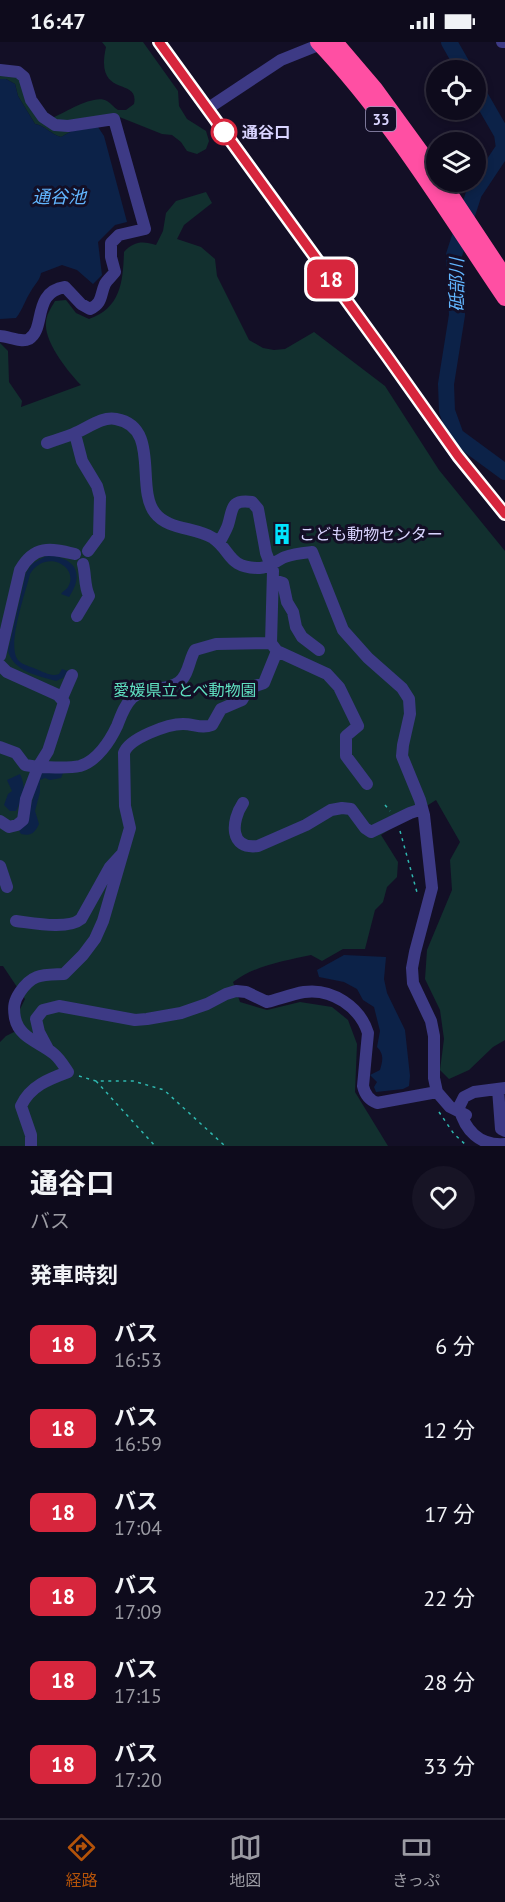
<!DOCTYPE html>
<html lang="ja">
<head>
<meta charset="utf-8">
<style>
	:root { --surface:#0e0b1c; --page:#171425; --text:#f1f3f6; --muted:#9b9ba3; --line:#2e2b3b; --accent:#b45309 }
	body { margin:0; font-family:"PT Sans","Noto Sans JP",sans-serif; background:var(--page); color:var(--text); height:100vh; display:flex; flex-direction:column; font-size:22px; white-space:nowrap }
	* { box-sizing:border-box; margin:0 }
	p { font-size:20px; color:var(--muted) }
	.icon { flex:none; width:33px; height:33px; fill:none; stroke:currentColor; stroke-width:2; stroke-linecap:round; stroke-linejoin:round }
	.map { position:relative; height:1104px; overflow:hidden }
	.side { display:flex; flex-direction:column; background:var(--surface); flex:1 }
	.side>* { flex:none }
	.badge { padding:0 12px; border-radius:9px; font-size:21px; line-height:39px }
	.fabs { position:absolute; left:426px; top:18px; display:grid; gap:12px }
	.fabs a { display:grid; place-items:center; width:60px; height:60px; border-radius:50%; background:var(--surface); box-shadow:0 3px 9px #0003,0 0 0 2px var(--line); font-size:30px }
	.map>.badge { position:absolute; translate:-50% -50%; box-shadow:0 0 0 3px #fff }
	h2 { padding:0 30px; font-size:22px; line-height:54px }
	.round { display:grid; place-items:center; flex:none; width:63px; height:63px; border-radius:32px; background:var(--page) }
	.overview { display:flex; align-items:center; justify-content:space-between; height:102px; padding:0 30px }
	h1 { font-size:28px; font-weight:800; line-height:45px }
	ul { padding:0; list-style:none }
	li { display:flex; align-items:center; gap:18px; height:84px; padding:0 30px }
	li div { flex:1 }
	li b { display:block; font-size:22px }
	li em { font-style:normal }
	li .badge { min-width:66px; font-weight:700; text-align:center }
	.status { display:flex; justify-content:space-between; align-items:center; height:42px; padding:0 30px; background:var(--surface); direction:ltr }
	.status svg { height:16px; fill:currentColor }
	.tab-bar { display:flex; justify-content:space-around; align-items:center; height:84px; border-top:2px solid var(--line); background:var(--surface); font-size:16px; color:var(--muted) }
	.tab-bar a { display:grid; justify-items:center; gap:3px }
	.tab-bar .selected { color:var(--accent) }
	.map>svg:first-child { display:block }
	.green { fill:#12302f }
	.water { fill:#0c2248 }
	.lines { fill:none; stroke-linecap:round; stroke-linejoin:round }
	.river { stroke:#0c2248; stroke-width:16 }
	.path { stroke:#2fb8b0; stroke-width:1.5; stroke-dasharray:3 4.5; stroke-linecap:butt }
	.minor { stroke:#3d3a85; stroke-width:12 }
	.highway { stroke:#ff4fa3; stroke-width:16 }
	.line-casing { stroke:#fff; stroke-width:14 }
	.line { stroke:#d7263d; stroke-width:9 }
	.stop-dot { fill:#fff; stroke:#d7263d; stroke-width:3 }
	.labels { text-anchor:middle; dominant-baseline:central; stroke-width:6; stroke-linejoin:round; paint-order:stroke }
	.shield { fill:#130f26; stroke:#9e99be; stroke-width:1.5 }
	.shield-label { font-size:15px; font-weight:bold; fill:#d9d4ff }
	.stop-label { font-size:16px; font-weight:bold; fill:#d9d4ff; stroke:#130f26; text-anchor:start }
	.poi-label { font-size:16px; fill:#d9d4ff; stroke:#130f26; text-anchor:start }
	.park-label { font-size:16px; fill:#5fe0c0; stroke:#130f26 }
	.water-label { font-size:18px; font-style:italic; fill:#62b6ff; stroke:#130f26 }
</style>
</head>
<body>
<div class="status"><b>16:47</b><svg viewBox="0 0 49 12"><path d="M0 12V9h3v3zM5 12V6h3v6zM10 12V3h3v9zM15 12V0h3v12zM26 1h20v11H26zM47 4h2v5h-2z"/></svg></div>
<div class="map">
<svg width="505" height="1104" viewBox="0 0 505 1104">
	<rect width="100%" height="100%" fill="#130f26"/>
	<path class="green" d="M 102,0 L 143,0 L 178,49 L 179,64 L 187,77 L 206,89 L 209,99 L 206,107 L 197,112 L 187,109 L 181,100 L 172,93 L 162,92 L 117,74 L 72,89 L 61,95 C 50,92 46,84 35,82 L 18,54 L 15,42 L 6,37 L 0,37 L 0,32 L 18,34 L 24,45 L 52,76 C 64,71 95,51 107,59 C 111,61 114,66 118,68 L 126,68 L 134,62 C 140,34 94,58 106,5 Z
		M 206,150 L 212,161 L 184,183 L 177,197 L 201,205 L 215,217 L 217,234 L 249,298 L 263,306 L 274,308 L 285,307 L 314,290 L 385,344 L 439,428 L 505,509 L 505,998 L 493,1005 L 469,1028 L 449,1037 L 440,1028 L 444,997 L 440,968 L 425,937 L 427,908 L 452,848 L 450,818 L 460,800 L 436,758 L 381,793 L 398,820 L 397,835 L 387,845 L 383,860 L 375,868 L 365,907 L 343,907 L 322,919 L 311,913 C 284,919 256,923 233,940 L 240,960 L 267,968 L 300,960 L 332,965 L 348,978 L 357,1002 L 355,1050 L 388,1104 L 0,1104 L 0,1000 L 6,994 L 16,989 L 19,969 L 25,957 L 3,924 L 0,924 L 0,301 L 8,309 L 9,340 L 22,359 L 21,365 L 81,343 C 69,331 44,300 46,281 C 46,273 51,266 55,259 L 66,258 L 76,271 L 89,277 C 121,266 123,239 124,210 C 134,199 143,199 156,203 L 163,189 L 166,171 L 176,159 Z"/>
	<path class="water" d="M 0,37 L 6,37 L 15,42 L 18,54 L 35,82 C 46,84 50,92 61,95 L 72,89 L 98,85 L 104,94 L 127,180 L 115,183 L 98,200 L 102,233 L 93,242 L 77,228 L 62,223 L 41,231 C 40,238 35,242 31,249 C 25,258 23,267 16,276 L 0,277 Z
		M 48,513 C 75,516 85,531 69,555 L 61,552 C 63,549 66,548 68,545 C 80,525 46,506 30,532 C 26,550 5,606 19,619 C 23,623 32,625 36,627 C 44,630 51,635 59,632 L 62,627 L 68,629 L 63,636 L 56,639 C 38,634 13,629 8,609 L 26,531 L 32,522 Z
		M 51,729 L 63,731 L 61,736 L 50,738 L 45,736 L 40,738 L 40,750 L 35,769 L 39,782 C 34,792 31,794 21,792 L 18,787 L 28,776 L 38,737 L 42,731 Z
		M 20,732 C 27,747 23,754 16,769 L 10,769 L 4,763 L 8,752 L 12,749 L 7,738 Z
		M 344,913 L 386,915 L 384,937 L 387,951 L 405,988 L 410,1034 L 409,1044 L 403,1047 L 376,1050 L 374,1045 L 377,1040 L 370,1033 L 380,1028 C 383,1018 384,1012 377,1005 L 380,989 L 374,965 L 363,958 L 357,947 L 344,940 L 319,935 L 317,928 Z"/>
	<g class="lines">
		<path class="river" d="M 449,0 L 465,28
			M 476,47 L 502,92 L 504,106 L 474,151 L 454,213 L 457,273 L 446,342 L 447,369 L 456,394 L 505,430"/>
		<path class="path" d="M 385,763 L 390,769
			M 400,789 L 418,854
			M 79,1034 L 96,1039 L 133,1039 L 164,1048 L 225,1104
			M 96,1039 L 155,1104
			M 439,1070 L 454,1092 L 467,1104"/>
		<path class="minor" d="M 159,0 L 387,314 L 457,414 L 505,472
			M 502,0 L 505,0
			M 0,28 L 18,30 L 24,35 L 31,58 L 43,75 L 55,83 L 68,84 L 114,77 L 145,187 L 119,193 L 111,201 L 111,215 L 115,230 C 112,234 107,238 105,242 C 100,253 103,261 90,267 L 81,262 L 65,245 C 32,250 46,287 29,297 C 21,301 8,294 0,294
			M 207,67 L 281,18 L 326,0
			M 75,392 L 82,419 L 97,444 L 100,455 L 99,494 L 88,509
			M 47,401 C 56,398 65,395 73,392 C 87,387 101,374 116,377 C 161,385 135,446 155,471 C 168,488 195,485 213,496 C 232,509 227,526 260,526 C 269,526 277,518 285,515 C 293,512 303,511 312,510 L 343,588 L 368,616 L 402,646 L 409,657 L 410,672 L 403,703 L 402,714 L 420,758 L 424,773 L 432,846 L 415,910 L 412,926 L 413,941 L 431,979 L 434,994 L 434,1036 L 437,1050 L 450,1065 L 466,1073
			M 273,538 L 283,541 L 287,560 L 293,570 L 296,585 L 302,595 L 319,608
			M 77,574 L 89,554 C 84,543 86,534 83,522
			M 277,609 L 327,632 L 339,645 L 358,684 L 346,694 L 346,714 L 367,742
			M 0,614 L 20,528 C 34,503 50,506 75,512
			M 0,623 L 7,630 L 58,653 L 64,660 L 48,709 L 38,725
			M 62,656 L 72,633
			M 0,705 L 16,711 L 25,723 L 38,725 L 26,757 L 23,778 L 17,783 L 9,785 L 0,779
			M 38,725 C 51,725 67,727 80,724 C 97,719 110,699 117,684 C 121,674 124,664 132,656 C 150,641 164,651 179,640 C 189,633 189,617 195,608 L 216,602 L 271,601 L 273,529 L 266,511 L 258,467 L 252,460 C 230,457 233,467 228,483 C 226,489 222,495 219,501
			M 243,761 C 231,779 229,808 258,804 L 306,783 L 331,768 L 342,766 L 351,767 L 365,786 L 371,790 L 410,771 L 422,767
			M 0,824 L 7,845
			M 16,879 C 33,881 68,888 81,877 L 110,825 L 121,813
			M 48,1007 L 39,990 L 36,977 L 43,968 L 59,964 L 135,978 L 147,977 L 181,971 L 207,962 L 226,952 L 236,949 L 246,950 L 267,960 C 279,957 292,952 304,950 C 332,946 360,965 368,991 L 363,1044 C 365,1053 369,1058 377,1061 L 437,1050
			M 505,1046 L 474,1050 L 464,1055 L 459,1065 C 465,1089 480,1104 505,1102
			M 498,1047 L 501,1087 L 505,1089
			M 31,1104 L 31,1093 L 21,1064 C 30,1044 49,1037 68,1030 C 64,1024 60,1017 54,1012 C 40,1000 19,996 15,976 C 13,965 14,959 20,950 C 33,931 43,933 64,932 L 83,913 L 95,897 L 103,879 L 130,786 L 125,764 L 124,711 C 129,696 168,682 183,682 C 194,682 202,687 212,683 L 221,667 L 242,658 L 249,646 L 264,641 L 277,609 L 271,601"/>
		<path class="highway" d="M 318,0 C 391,77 446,169 505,256
			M 335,0 L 375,47 L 436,131
			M 442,140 L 505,235"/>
	</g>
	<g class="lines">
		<defs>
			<path id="line" d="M 159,0 L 387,314 L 458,414 L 505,472"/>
		</defs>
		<use href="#line" class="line-casing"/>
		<use href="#line" class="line"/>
	</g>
	<defs>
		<symbol id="building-bare" viewBox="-9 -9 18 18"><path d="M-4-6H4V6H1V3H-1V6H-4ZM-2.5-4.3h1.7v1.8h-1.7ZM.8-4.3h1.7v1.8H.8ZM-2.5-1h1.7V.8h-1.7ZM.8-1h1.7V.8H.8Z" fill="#00e5ff" stroke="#130f26" stroke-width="2.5" paint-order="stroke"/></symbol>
	</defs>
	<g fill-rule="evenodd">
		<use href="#building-bare" x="267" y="477" width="30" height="30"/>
	</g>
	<circle class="stop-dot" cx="224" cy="90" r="12"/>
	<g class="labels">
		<rect class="shield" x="366" y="65" width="30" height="24" rx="4.5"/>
		<g class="shield-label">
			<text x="381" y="77">33</text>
		</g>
		<g class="stop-label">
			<text x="242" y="90">通谷口</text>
		</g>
		<g class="poi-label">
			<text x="299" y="492">こども動物センター</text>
		</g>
		<g class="park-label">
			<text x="185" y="648">愛媛県立とべ動物園</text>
		</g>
		<g class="water-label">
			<text x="59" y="154">通谷池</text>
			<text transform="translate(456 243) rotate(-90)">砥部川</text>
		</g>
	</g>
</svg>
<div class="fabs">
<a><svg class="icon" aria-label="locate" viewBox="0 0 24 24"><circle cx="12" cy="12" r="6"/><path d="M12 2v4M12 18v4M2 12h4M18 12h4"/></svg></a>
<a><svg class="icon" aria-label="layers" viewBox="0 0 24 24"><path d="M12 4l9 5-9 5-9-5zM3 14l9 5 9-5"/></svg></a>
</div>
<b class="badge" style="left:331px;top:237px;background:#d7263d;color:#fff">18</b>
</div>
<section class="side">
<div class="overview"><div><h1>通谷口</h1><p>バス</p></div><a class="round"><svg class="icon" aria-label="heart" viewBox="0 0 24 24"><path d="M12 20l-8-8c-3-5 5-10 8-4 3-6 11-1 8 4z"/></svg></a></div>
<h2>発車時刻</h2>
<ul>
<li><span class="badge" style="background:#d7263d;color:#fff">18</span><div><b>バス</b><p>16:53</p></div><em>6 分</em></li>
<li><span class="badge" style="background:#d7263d;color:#fff">18</span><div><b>バス</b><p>16:59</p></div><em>12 分</em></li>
<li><span class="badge" style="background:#d7263d;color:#fff">18</span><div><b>バス</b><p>17:04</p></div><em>17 分</em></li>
<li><span class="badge" style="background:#d7263d;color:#fff">18</span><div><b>バス</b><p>17:09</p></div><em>22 分</em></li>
<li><span class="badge" style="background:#d7263d;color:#fff">18</span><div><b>バス</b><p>17:15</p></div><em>28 分</em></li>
<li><span class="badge" style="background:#d7263d;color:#fff">18</span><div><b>バス</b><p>17:20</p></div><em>33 分</em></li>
</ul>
</section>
<nav class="tab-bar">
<a class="selected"><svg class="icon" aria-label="directions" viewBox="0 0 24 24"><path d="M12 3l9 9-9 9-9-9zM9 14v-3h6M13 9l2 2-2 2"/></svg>経路</a>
<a><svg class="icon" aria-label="map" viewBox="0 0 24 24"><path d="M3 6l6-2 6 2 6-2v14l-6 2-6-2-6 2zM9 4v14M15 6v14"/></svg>地図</a>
<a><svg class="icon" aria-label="tickets" viewBox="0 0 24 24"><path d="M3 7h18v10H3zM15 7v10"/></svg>きっぷ</a>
</nav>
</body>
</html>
